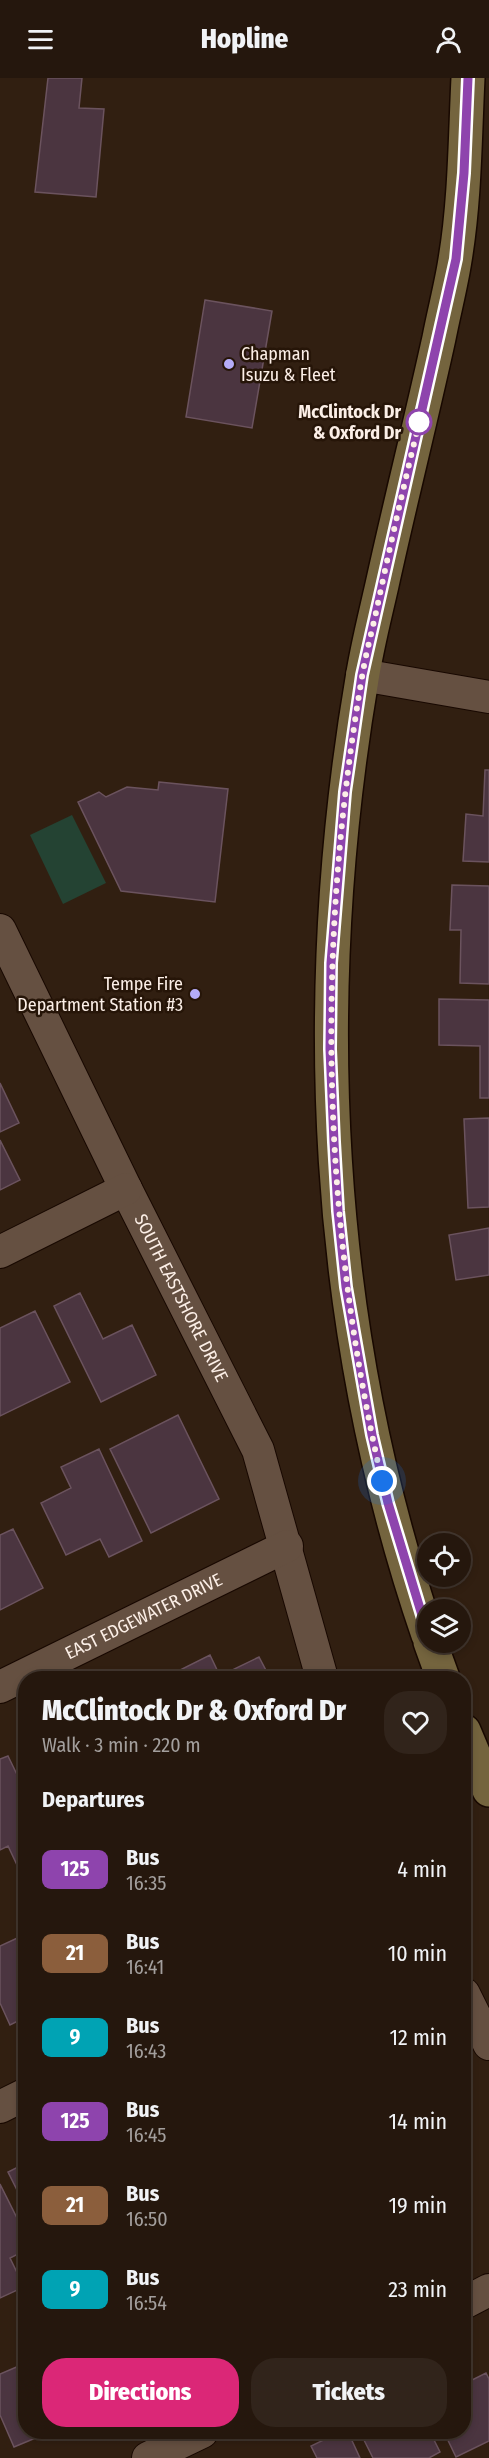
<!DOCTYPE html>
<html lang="en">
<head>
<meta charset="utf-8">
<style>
	:root { --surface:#25170d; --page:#31241b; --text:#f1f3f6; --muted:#a39f9d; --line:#42362e; --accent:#db2777 }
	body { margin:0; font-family:"Fira Sans Condensed",sans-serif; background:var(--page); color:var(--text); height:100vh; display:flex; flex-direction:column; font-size:22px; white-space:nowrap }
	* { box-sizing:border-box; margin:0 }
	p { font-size:20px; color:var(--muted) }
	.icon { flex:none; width:33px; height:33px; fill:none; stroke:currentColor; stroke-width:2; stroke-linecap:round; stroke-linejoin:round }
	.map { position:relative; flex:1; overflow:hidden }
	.details { position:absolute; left:18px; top:1593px; width:453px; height:768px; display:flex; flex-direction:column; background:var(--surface); border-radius:24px; box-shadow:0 3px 9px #0003,0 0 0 2px var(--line) }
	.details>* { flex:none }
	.badge { padding:0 12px; border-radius:9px; font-size:21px; line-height:39px }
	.fabs { position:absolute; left:417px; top:1455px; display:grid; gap:12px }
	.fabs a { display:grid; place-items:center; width:54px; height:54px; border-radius:50%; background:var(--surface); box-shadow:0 3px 9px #0003,0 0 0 2px var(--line); font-size:30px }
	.you { position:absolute; width:30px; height:30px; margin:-15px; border:4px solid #fff; border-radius:50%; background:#1a73e8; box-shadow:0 0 0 9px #1a73e833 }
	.map>.badge { position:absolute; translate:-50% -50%; box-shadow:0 0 0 3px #fff }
	h2 { padding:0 24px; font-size:22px; line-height:54px }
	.round { display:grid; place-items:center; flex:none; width:63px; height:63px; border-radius:24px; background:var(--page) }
	.overview { display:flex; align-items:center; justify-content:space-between; height:102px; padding:0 24px }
	h1 { font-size:28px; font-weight:800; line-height:45px }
	.cta { display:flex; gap:12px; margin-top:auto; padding:12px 24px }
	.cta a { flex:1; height:69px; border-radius:24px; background:var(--accent); color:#fff; font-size:24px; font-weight:800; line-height:69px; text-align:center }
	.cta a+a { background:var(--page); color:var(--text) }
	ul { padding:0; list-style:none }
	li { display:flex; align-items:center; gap:18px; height:84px; padding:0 24px }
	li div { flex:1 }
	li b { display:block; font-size:22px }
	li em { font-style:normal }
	li .badge { min-width:66px; font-weight:700; text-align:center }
	header { display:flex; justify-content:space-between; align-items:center; height:78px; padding:0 24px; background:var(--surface); font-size:27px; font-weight:800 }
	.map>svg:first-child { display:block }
	.garden { fill:#244333 }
	.building { fill:#4b3540; stroke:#6b535e; stroke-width:1.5 }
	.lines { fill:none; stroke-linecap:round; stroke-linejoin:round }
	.minor-casing { stroke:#180800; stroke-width:34 }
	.secondary-casing { stroke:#180800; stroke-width:36 }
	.minor { stroke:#655041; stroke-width:32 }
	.secondary { stroke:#74643e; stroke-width:33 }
	.line-casing { stroke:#fff; stroke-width:14 }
	.line { stroke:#8e44ad; stroke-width:9 }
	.walk { stroke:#fcefe7; stroke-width:6; stroke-dasharray:0 10.8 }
	.poi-dot { fill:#b5acf8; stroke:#261508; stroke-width:2 }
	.stop-dot { fill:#fff; stroke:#8e44ad; stroke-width:3 }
	.labels { text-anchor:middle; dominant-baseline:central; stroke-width:5; stroke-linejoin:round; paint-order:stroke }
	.poi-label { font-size:18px; fill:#fcefe7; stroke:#261508; text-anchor:start }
	.stop-label { font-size:18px; font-weight:bold; fill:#fcefe7; stroke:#261508; text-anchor:end }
	.street-label { font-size:18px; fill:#fcefe7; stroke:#261508 }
</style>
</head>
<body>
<header><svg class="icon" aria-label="menu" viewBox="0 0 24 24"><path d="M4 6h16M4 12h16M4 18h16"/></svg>Hopline<svg class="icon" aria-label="person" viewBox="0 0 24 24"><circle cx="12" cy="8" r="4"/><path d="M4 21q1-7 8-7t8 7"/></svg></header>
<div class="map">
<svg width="489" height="2380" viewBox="0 0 489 2380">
	<rect width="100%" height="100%" fill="#311f11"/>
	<path class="garden" d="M 72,737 L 106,805 L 63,826 L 30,757 Z"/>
	<path class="building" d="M 48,0 L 82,0 L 79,30 L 104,31 L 96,119 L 35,114 Z
		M 205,222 L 272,233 L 252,350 L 186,339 Z
		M 485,692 L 489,692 L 489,784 L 463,783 L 466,736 L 483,738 Z
		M 159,704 L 228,711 L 215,824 L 121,813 L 78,724 L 99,714 L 106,719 L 127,709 L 158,712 Z
		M 452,807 L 489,808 L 489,906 L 460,905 L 461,852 L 450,852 Z
		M 439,921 L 489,922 L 489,1020 L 480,1020 L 480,968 L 439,967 Z
		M 0,1005 L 19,1045 L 0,1054 Z
		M 489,1040 L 489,1129 L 468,1130 L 464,1041 Z
		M 0,1062 L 20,1102 L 0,1112 Z
		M 489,1150 L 489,1197 L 456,1202 L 449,1157 Z
		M 80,1215 L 103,1261 L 132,1247 L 156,1297 L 101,1324 L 54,1228 Z
		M 35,1233 L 70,1304 L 0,1338 L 0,1250 Z
		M 178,1337 L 219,1421 L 151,1455 L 110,1371 Z
		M 99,1371 L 142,1463 L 109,1479 L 100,1461 L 66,1477 L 41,1425 L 71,1410 L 61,1389 Z
		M 13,1451 L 43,1510 L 0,1532 L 0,1457 Z
		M 210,1577 L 220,1598 L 259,1579 L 270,1600 L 182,1600 L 178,1593 Z
		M 26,1671 L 26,1691 L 17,1675 Z
		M 8,1678 L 26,1715 L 26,1783 L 17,1787 L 8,1768 L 0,1772 L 0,1681 Z
		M 26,1856 L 26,1939 L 10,1947 L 0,1925 L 0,1868 Z
		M 26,2085 L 26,2130 L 8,2094 Z
		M 0,2106 L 26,2158 L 26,2172 L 10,2180 L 24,2209 L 0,2220 Z
		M 26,2285 L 26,2354 L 50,2354 L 14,2369 L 0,2337 L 0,2296 Z
		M 486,2295 L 489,2301 L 489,2363 L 456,2379 L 444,2354 L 464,2354 L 464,2306 Z
		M 340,2354 L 348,2354 L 360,2380 L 317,2380 L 311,2368 Z
		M 360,2354 L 430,2354 L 440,2374 L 429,2380 L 373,2380 Z"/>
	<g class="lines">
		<defs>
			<g id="minor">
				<path d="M 362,597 L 489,619"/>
				<path id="s1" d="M 0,852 L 126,1111 L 258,1372 L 322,1600"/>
				<path d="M 0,1174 L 126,1111"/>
				<path id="s2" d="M 0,1609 L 287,1468"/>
				<path d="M 464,1916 L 489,1966"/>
				<path d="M 0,2029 L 26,2016"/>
				<path d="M 464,2225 L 489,2212"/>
				<path d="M 148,2380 L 202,2354"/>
			</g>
			<path id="secondary" d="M 428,1557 C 323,1250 308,919 362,601 C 367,569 375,538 382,507 C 400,425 421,342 439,260 C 444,234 451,208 455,182 C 465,122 465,60 468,0
				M 430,1564 L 443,1600
				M 464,1653 L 489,1712"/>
		</defs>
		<use href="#minor" class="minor-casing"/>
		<use href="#secondary" class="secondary-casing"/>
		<use href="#minor" class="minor"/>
		<use href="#secondary" class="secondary"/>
	</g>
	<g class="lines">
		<defs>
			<path id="line" d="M 428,1557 L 388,1425 L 372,1357 L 346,1209 L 338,1133 L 334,1064 L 330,971 L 331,885 L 345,714 L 362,597 L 456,181 L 464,95 L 468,0"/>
		</defs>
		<use href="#line" class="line-casing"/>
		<use href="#line" class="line"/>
		<path class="walk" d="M 382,1403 C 321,1136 316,869 362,599 C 366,574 373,550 378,525 C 391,464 405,402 420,341 L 419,344"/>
	</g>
	<g class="poi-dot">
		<circle cx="229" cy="286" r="6"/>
		<circle cx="195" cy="916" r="6"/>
	</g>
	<circle class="stop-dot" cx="419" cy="344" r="12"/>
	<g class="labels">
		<g class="poi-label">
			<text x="241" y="276">Chapman<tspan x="241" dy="21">Isuzu &amp; Fleet</tspan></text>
			<text x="183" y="906" text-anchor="end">Tempe Fire<tspan x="183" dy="21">Department Station #3</tspan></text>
		</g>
		<g class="stop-label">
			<text x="401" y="334">McClintock Dr<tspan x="401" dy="21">&amp; Oxford Dr</tspan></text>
		</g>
		<g class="street-label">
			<text stroke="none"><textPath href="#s1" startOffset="410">SOUTH EASTSHORE DRIVE</textPath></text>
			<text stroke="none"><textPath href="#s2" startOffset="160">EAST EDGEWATER DRIVE</textPath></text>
		</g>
	</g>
</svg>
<div class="fabs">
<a><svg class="icon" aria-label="locate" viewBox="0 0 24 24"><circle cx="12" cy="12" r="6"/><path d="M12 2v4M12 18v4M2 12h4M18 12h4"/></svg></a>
<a><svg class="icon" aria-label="layers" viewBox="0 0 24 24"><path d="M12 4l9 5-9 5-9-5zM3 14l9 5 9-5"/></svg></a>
</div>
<div class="you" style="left:382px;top:1403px"></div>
<section class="details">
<div class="overview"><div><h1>McClintock Dr &amp; Oxford Dr</h1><p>Walk · 3 min · 220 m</p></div><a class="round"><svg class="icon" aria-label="heart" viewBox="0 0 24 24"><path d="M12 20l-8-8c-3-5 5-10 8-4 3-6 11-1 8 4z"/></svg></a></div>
<h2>Departures</h2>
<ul>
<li><span class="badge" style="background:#8e44ad;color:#fff">125</span><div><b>Bus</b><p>16:35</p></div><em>4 min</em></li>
<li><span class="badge" style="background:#8b5e3c;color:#fff">21</span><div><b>Bus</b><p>16:41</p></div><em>10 min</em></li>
<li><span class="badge" style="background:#00a3b4;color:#fff">9</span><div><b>Bus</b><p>16:43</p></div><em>12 min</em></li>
<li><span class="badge" style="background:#8e44ad;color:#fff">125</span><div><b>Bus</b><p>16:45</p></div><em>14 min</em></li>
<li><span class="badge" style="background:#8b5e3c;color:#fff">21</span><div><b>Bus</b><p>16:50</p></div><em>19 min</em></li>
<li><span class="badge" style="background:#00a3b4;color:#fff">9</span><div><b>Bus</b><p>16:54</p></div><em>23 min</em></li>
</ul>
<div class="cta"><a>Directions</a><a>Tickets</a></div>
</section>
</div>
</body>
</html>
